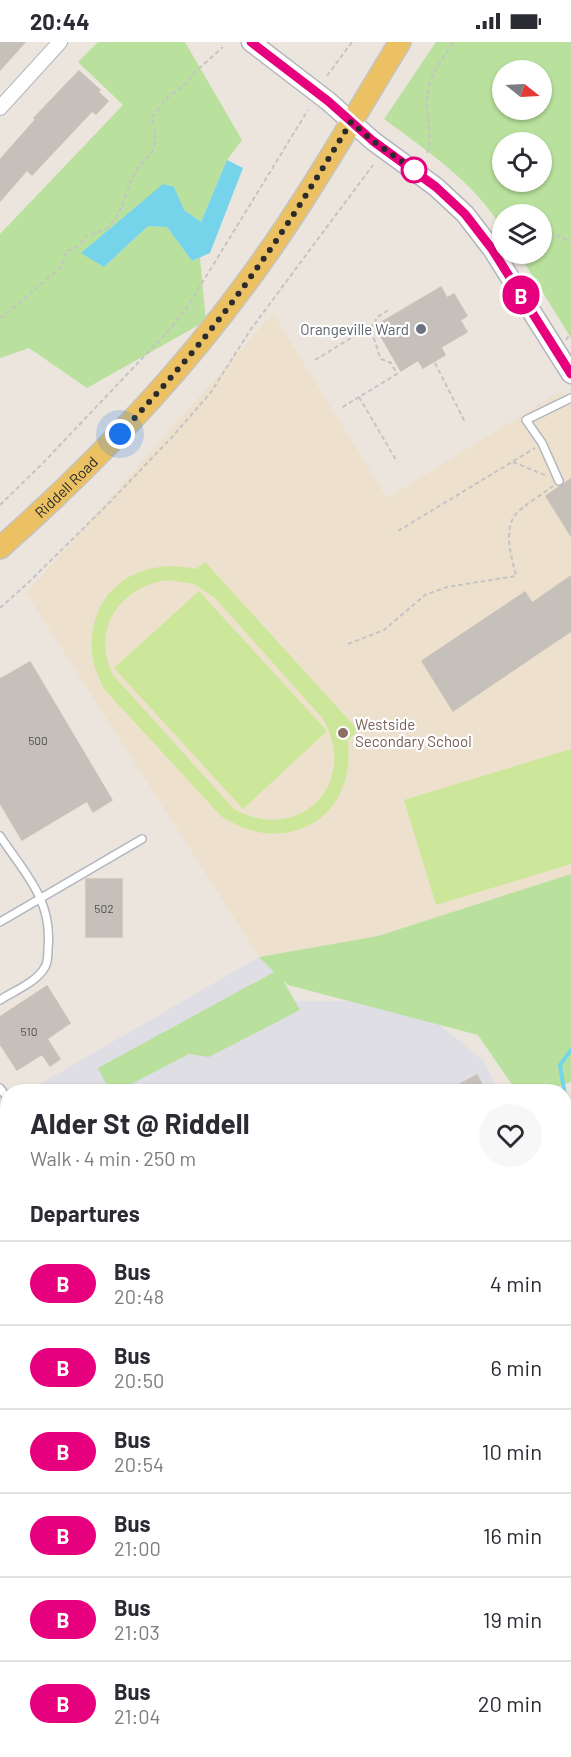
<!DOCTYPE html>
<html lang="en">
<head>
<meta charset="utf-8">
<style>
	:root { --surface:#fff; --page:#f7f7f7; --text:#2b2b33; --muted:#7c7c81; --line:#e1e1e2 }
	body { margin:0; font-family:Barlow,sans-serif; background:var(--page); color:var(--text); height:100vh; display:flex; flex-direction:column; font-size:22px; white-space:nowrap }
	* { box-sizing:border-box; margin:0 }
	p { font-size:20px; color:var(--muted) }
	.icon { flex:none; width:33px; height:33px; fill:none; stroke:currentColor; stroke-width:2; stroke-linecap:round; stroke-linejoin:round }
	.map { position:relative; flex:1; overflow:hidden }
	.details { position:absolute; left:0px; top:1042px; width:572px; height:674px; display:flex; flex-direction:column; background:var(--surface); border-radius:24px 24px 0 0; box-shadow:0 2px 4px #0004 }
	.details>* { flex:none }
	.badge { padding:0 12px; border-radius:20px; font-size:21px; line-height:39px }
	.needle { width:39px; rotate:108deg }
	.controls { position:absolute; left:492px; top:18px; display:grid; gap:12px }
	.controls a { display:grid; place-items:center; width:60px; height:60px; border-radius:50%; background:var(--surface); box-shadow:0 2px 4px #0004; font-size:30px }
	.you { position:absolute; width:30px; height:30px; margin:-15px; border:4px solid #fff; border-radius:50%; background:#1a73e8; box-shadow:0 0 0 9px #1a73e833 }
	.map>.badge { position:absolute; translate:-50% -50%; box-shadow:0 0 0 3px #fff }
	h2 { padding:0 30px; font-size:22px; line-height:54px }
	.round { display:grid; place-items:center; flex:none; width:63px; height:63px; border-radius:32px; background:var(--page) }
	.headline { display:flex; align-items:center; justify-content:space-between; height:102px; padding:0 30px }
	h1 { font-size:28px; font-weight:700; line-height:45px }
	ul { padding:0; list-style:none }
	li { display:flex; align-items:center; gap:18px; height:84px; padding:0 30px; border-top:2px solid var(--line) }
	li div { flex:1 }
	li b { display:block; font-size:22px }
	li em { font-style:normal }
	li .badge { min-width:66px; font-weight:700; text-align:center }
	.status { display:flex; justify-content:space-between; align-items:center; height:42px; padding:0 30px; background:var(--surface); direction:ltr }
	.status svg { height:16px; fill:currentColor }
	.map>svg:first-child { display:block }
	.industrial { fill:#e0dee5 }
	.education { fill:#ede1ce }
	.green { fill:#b9e19d; fill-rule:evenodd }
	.pitch { fill:#cce799; fill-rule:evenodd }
	.water { fill:#76d4ea }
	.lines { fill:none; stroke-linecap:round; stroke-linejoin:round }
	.stream { stroke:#76d4ea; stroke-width:4 }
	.building { fill:#c5c0ba; stroke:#c8c1b8; stroke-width:1.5 }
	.lane-casing { stroke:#b1b5be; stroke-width:10 }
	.street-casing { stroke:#b1b5be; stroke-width:16 }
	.secondary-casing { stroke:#b1b5be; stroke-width:21 }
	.primary-casing { stroke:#c4c4c4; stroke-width:24 }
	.path { stroke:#c4c4c4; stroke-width:2; stroke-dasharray:4.5 3; stroke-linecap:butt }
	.lane { stroke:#fff; stroke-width:7 }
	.street { stroke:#fff; stroke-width:14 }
	.secondary { stroke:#fff; stroke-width:18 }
	.primary { stroke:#ebc164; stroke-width:21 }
	.line-casing { stroke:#fff; stroke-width:14 }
	.line { stroke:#e6007e; stroke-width:9 }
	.walk { stroke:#2b2b2b; stroke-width:6; stroke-dasharray:0 10.8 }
	.stop-dot { fill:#fff; stroke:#e6007e; stroke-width:3 }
	.worship-dot { fill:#6b7280; stroke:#fff; stroke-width:2 }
	.education-dot { fill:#8d6e63; stroke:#fff; stroke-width:2 }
	.labels { text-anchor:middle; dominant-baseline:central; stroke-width:4.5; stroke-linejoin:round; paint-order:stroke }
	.number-label { font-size:12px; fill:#52504f }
	.worship-label { font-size:15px; fill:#5b616d; stroke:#fff; text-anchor:end }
	.street-label { font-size:15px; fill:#2b2b2b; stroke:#fff }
	.education-label { font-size:15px; fill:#785e54; stroke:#fff; text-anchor:start }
</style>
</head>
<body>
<div class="status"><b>20:44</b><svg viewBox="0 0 49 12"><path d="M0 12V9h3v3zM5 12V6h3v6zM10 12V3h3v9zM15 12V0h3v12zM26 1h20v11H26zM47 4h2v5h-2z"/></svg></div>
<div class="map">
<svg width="571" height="1715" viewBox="0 0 571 1715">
	<rect width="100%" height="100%" fill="#ece5de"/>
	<path class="industrial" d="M 259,915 L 277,929 L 294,959 L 350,959 L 436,980 L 484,1019 L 499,1050 L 26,1050 Z
		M 7,1061 L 7,1609 L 0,1597 L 0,1065 Z
		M 564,1190 L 571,1205 L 571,1330 L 564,1334 Z
		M 571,1374 L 571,1715 L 50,1715 L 46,1709 L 564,1708 L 564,1378 Z"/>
	<path class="education" d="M 273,271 L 387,456 L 561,349 L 571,366 L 571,832 L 378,894 L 259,915 L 26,551 Z"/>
	<path class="green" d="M 98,0 L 185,0 L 242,98 L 227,118 L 201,180 L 183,168 L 174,145 L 104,225 L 148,184 L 167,185 L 192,219 L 200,216 L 206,279 L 87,346 L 29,306 L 0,316 L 0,192 L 123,63 L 78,20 Z
		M 436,0 L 571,0 L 571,296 L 519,212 L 542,212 L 542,172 L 502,172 L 502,186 C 473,139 427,109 384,77 ZM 542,28 L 542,68 L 502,68 L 502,28 ZM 542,100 L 542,140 L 502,140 L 502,100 Z
		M 571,832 L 571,1040 L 539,1050 L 517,1050 L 478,993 L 288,943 L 283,938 L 300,968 L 209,1015 L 189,1012 L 116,1050 L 110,1050 L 98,1026 L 274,930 L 259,915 L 378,894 Z"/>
	<path class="pitch" d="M 205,520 L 358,688 L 348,699 C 357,777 285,817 221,774 L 104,647 C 99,636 93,624 92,612 C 87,549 137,514 196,527 ZM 169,538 L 194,542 L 215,556 L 323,677 C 360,742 299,803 234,767 L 113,633 C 90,587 121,543 169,538 Z
		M 199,549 L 327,689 L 243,767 L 114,626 Z
		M 571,707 L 571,822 L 436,863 L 404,758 Z"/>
	<path class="water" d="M 227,118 L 243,126 L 210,211 L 192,219 L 167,185 L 148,184 L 104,225 L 81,211 L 163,142 L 174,145 L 184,168 L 201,180 Z"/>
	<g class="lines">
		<path class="stream" d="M 571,1008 L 560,1023 L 571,1091"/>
	</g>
	<path class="building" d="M 0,0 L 25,0 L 0,28 Z
		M 79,29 L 100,48 L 98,50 L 108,59 L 96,72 L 92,69 L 32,133 L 27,128 L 0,159 L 0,118 L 36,77 L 34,76 Z
		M 441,245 L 447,256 L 454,252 L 467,274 L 460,278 L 467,290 L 441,305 L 445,313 L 423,326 L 418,318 L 401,329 L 375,284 Z
		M 571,437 L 571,494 L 546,454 Z
		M 571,534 L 571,589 L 453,669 L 422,619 L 525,550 L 532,561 Z
		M 30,620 L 112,758 L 93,770 L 87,759 L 22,798 L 0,761 L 0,637 Z
		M 86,837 L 122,837 L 122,895 L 86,895 Z
		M 47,944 L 70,981 L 47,997 L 60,1017 L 50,1024 L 42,1012 L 17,1028 L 0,1002 L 0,975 Z
		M 477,1033 L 486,1050 L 445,1050 Z"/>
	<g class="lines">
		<defs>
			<path id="lane" d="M 559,439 L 542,401 L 526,378 L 571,356
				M 0,794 C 25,832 53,858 48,907 C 48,912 48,920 45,925 C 37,940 14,949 0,958
				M 0,880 L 142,797
				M 0,1046 L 8,1057
				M 0,1293 L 8,1295
				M 0,1503 L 8,1515
				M 0,1548 L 2,1552 L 8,1549"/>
			<path id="street" d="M 0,66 L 60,0"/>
			<path id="secondary" d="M 251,0 L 328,59 L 373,99 L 436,145 L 465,172 L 492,207 L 571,332
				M 564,1350 L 571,1347
				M 0,1656 L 8,1669
				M 31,1708 L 35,1715"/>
			<g id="primary">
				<path id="s1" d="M 0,506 C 88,428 171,343 241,248 C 300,170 349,83 400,0"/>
			</g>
		</defs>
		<use href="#lane" class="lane-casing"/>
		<use href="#street" class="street-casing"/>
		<use href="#secondary" class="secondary-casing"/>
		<use href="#primary" class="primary-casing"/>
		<path class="path" d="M 327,34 L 352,0
			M 427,111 C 434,93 425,74 427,55 C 428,35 443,17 453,0
			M 542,188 L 571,199
			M 0,275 L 4,274 L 59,227 L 65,216 L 66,209 C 70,208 76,206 79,204 C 83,200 83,196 88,193 C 94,191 100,191 106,187 C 123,173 124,151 134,133 C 138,125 141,121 148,115 C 158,106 155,87 152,75 L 168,55 L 188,40 L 195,30 L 223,5
			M 369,285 L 375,282 L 376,276 L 390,267
			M 566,298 L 571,291
			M 315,318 L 369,285 C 375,296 376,306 381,317 L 391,321 L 397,332 L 341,366
			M 435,321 L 465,380
			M 359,355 L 396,418
			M 513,420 L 547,434
			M 0,463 L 43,421 L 172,285 L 188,264 L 308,68
			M 398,489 L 535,406
			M 0,566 L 30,539 L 109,461 L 173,394 L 211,350 L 251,287 L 373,123
			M 348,602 L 384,588 L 425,553 L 447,545 L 516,534 C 512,516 503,490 515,473 C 521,465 544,451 553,444
			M 564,1372 L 571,1368"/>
		<use href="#lane" class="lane"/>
		<use href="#street" class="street"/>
		<use href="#secondary" class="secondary"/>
		<use href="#primary" class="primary"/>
	</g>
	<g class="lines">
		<defs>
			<path id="line" d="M 251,0 L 328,59 L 373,99 L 436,145 L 465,172 L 492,207 L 571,332"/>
		</defs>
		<use href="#line" class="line-casing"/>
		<use href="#line" class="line"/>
		<path class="walk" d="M 120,392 C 169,339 216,285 257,226 C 291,179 321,129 351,80 L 373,99 L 414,128"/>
	</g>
	<circle class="stop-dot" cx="414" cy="128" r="12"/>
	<circle class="worship-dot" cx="421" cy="287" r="6"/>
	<circle class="education-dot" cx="343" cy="691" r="6"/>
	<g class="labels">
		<g class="number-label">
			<text x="38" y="698">500</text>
			<text x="104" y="866">502</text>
			<text x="29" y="989">510</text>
		</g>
		<g class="worship-label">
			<text x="409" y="287">Orangeville Ward</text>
		</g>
		<g class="street-label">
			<text stroke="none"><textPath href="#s1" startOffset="90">Riddell Road</textPath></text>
		</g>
		<g class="education-label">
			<text x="355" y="682">Westside<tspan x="355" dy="17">Secondary School</tspan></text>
		</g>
	</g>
</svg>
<div class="controls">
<a><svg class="needle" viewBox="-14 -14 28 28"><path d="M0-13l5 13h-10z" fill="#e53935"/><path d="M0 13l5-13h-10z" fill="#7c7c81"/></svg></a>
<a><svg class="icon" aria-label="locate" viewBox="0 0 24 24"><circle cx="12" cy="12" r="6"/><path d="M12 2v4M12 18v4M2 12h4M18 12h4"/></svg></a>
<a><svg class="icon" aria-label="layers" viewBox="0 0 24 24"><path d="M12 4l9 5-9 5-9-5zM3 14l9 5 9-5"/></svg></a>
</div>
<div class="you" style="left:120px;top:392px"></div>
<b class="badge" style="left:521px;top:253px;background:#e6007e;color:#fff">B</b>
<section class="details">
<div class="headline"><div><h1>Alder St @ Riddell</h1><p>Walk · 4 min · 250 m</p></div><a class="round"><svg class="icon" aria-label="heart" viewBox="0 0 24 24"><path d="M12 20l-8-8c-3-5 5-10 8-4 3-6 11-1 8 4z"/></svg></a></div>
<h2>Departures</h2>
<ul>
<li><span class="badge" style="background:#e6007e;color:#fff">B</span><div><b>Bus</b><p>20:48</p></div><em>4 min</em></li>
<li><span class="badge" style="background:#e6007e;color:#fff">B</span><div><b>Bus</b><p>20:50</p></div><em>6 min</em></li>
<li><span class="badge" style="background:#e6007e;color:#fff">B</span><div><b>Bus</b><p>20:54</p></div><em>10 min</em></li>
<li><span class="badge" style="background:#e6007e;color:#fff">B</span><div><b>Bus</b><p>21:00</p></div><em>16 min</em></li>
<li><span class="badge" style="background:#e6007e;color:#fff">B</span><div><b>Bus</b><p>21:03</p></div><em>19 min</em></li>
<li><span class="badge" style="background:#e6007e;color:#fff">B</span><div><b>Bus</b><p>21:04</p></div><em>20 min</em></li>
</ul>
</section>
</div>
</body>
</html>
